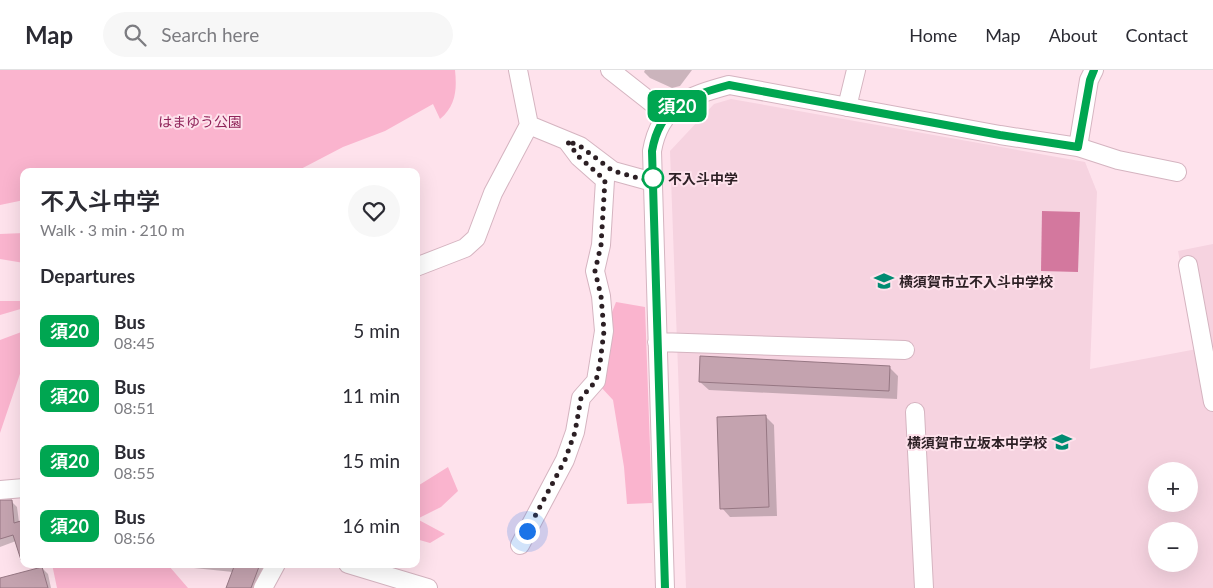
<!DOCTYPE html>
<html lang="en">
<head>
<meta charset="utf-8">
<style>
	:root { --surface:#fff; --page:#f7f7f7; --text:#2b2b33; --muted:#7c7c81; --line:#e1e1e2 }
	body { margin:0; font-family:Lato,"Noto Sans JP",sans-serif; background:var(--page); color:var(--text); height:100vh; display:flex; flex-direction:column; font-size:19px; white-space:nowrap }
	* { box-sizing:border-box; margin:0 }
	p { font-size:16px; color:var(--muted) }
	.icon { flex:none; width:28px; height:28px; fill:none; stroke:currentColor; stroke-width:2; stroke-linecap:round; stroke-linejoin:round }
	.map { position:relative; flex:1; overflow:hidden }
	.side { position:absolute; left:20px; top:98px; width:400px; height:400px; display:flex; flex-direction:column; background:var(--surface); border-radius:10px; box-shadow:0 5px 20px #0002 }
	.side>* { flex:none }
	.badge { padding:0 10px; border-radius:8px; font-size:18px; line-height:32px }
	.tools { position:absolute; left:1148px; top:392px; display:grid; gap:10px }
	.tools a { display:grid; place-items:center; width:50px; height:50px; border-radius:50%; background:var(--surface); box-shadow:0 5px 20px #0002; font-size:25px }
	.you { position:absolute; width:25px; height:25px; margin:-12px; border:4px solid #fff; border-radius:50%; background:#1a73e8; box-shadow:0 0 0 8px #1a73e833 }
	.map>.badge { position:absolute; translate:-50% -50%; box-shadow:0 0 0 2px #fff }
	h2 { padding:0 20px; font-size:19px; line-height:45px }
	.round { display:grid; place-items:center; flex:none; width:52px; height:52px; border-radius:26px; background:var(--page) }
	.overview { display:flex; align-items:center; justify-content:space-between; height:85px; padding:0 20px }
	h1 { font-size:24px; font-weight:600; line-height:38px }
	ul { padding:0; list-style:none }
	li { display:flex; align-items:center; gap:15px; height:65px; padding:0 20px }
	li div { flex:1 }
	li b { display:block; font-size:19px }
	li em { font-style:normal }
	li .badge { min-width:55px; font-weight:700; text-align:center }
	header { display:flex; align-items:center; gap:30px; box-sizing:border-box; height:70px; padding:0 25px; background:var(--surface); border-bottom:1px solid var(--line) }
	header strong { font-size:24px }
	nav { display:flex; gap:28px; margin-inline-start:auto; font-size:18px }
	.search { width:350px; height:45px; background:var(--page); display:flex; align-items:center; gap:12px; box-sizing:border-box; padding:0 18px; border-radius:28px; color:var(--muted); font-size:19px }
	.map>svg:first-child { display:block }
	.built { fill:#f6d3e0; fill-rule:evenodd }
	.green { fill:#fab4ce }
	.water { fill:#d3789e }
	.shadow { fill:#0003 }
	.building { fill:#c4a3af; stroke:#967783 }
	.lines { fill:none; stroke-linecap:round; stroke-linejoin:round }
	.minor-casing { stroke:#d5b4c0; stroke-width:20 }
	.minor { stroke:#fff; stroke-width:18 }
	.line-casing { stroke:#fff; stroke-width:11 }
	.line { stroke:#00a651; stroke-width:8 }
	.walk { stroke:#2c1f24; stroke-width:5; stroke-dasharray:0 9 }
	.stop-dot { fill:#fff; stroke:#00a651; stroke-width:2.5 }
	.labels { text-anchor:middle; dominant-baseline:central; stroke-width:4; stroke-linejoin:round; paint-order:stroke }
	.park-label { font-size:14px; fill:#90245a; stroke:#fee2ec }
	.stop-label { font-size:14px; font-weight:bold; fill:#2c1f24; stroke:#fee2ec; text-anchor:start }
	.poi-label { font-size:14px; font-weight:bold; fill:#2c1f24; stroke:#fee2ec; text-anchor:start }
</style>
</head>
<body>
<header>
<strong>Map</strong>
<div class="search"><svg class="icon" aria-label="search" viewBox="0 0 24 24"><circle cx="10" cy="10" r="6"/><path d="M15 15l6 6"/></svg>Search here</div>
<nav><a>Home</a><a>Map</a><a>About</a><a>Contact</a></nav>
</header>
<div class="map">
<svg width="1213" height="518" viewBox="0 0 1213 518">
	<rect width="100%" height="100%" fill="#fee2ec"/>
	<path class="built" d="M 731,29 L 1085,92 L 1097,122 L 1090,299 L 1197,279 L 1178,181 L 1213,174 L 1213,518 L 686,518 L 670,81 L 714,34 ZM 1156,401 L 1189,401 L 1189,434 L 1156,434 ZM 1156,461 L 1189,461 L 1189,494 L 1156,494 Z"/>
	<path class="green" d="M 0,0 L 455,0 C 457,19 456,36 440,49 L 433,34 L 385,61 L 343,77 L 297,101 L 24,101 L 24,130 L 0,135 Z
		M 24,163 L 24,193 L 0,189 L 0,164 Z
		M 0,231 L 24,231 L 24,238 L 0,245 Z
		M 616,232 L 645,237 L 652,433 L 627,434 L 624,397 L 613,330 L 600,316 L 609,250 Z
		M 24,261 L 24,292 L 0,363 L 0,270 Z
		M 448,397 L 458,421 L 441,437 L 417,449 L 445,464 L 430,473 L 416,469 L 416,417 Z
		M 52,494 L 169,494 L 169,496 L 188,518 L 57,518 Z"/>
	<path class="water" d="M 1042,141 L 1080,142 L 1078,202 L 1041,201 Z"/>
	<path class="shadow" d="M 645,0 L 692,0 L 680,16 L 672,18 L 650,8 L 644,2 Z
		M 889,297 L 898,306 L 897,329 L 709,320 L 700,312 Z
		M 766,347 L 774,355 L 777,446 L 730,447 L 722,438 Z
		M 0,431 L 11,431 L 17,437 L 19,452 L 16,471 L 0,477 Z
		M 181,494 L 272,494 L 259,518 L 227,518 L 233,502 L 184,497 Z
		M 42,498 L 48,504 L 51,518 L 0,518 L 0,509 Z"/>
	<path class="building" d="M 700,286 L 890,296 L 889,321 L 699,312 Z
		M 766,345 L 769,437 L 720,439 L 717,347 Z
		M 0,430 L 12,430 L 14,453 L 24,450 L 24,490 L 21,490 L 13,465 L 0,469 Z
		M 235,494 L 260,494 L 251,518 L 226,518 Z
		M 42,497 L 48,518 L 0,518 L 0,508 Z"/>
	<g class="lines">
		<defs>
			<path id="minor" d="M 518,0 L 529,55 L 580,76 L 613,101 L 653,112
				M 610,0 L 666,44
				M 847,37 L 856,0
				M 1078,77 L 1089,10 L 1094,0
				M 1188,195 L 1213,332
				M 416,197 L 465,178 L 476,168 L 493,123 L 529,55
				M 657,272 L 905,280
				M 915,342 L 924,518
				M 0,420 L 24,418
				M 520,475 L 565,390 L 575,362 L 581,328 L 596,311 L 604,261 L 601,226 L 595,201 L 601,175 L 605,110 L 579,87 L 567,71
				M 348,494 L 428,518
				M 263,518 L 276,494
				M 665,518 L 652,81 C 660,35 689,26 729,15 L 1000,65 L 1078,77 L 1118,90 L 1177,102"/>
		</defs>
		<use href="#minor" class="minor-casing"/>
		<use href="#minor" class="minor"/>
	</g>
	<g class="lines">
		<defs>
			<path id="line" d="M 665,518 L 652,81 C 660,35 689,26 729,15 L 1000,65 L 1078,77 L 1090,10 L 1094,0"/>
		</defs>
		<use href="#line" class="line-casing"/>
		<use href="#line" class="line"/>
		<path class="walk" d="M 527,461 L 565,390 L 575,362 L 581,328 L 596,311 L 600,293 L 604,261 L 601,226 L 595,201 L 601,175 L 605,110 L 579,87 L 567,71 L 580,76 L 613,101 L 653,112 L 653,108"/>
	</g>
	<defs>
		<symbol id="school-bare" viewBox="-9 -9 18 18"><path d="M0-5L7-2L0 1L-7-2ZM-4 1L0 2.5L4 1V4Q0 6-4 4Z" fill="#008b72" stroke="#fee2ec" stroke-width="2.5" paint-order="stroke"/></symbol>
	</defs>
	<g fill-rule="evenodd">
		<use href="#school-bare" x="870" y="197" width="28" height="28"/>
		<use href="#school-bare" x="1048" y="358" width="28" height="28"/>
	</g>
	<circle class="stop-dot" cx="653" cy="108" r="10"/>
	<g class="labels">
		<g class="park-label">
			<text x="200" y="51">はまゆう公園</text>
		</g>
		<g class="stop-label">
			<text x="668" y="108">不入斗中学</text>
		</g>
		<g class="poi-label">
			<text x="899" y="211">横須賀市立不入斗中学校</text>
			<text x="1047" y="372" text-anchor="end">横須賀市立坂本中学校</text>
		</g>
	</g>
</svg>
<div class="tools">
<a>+</a>
<a>−</a>
</div>
<div class="you" style="left:527px;top:461px"></div>
<b class="badge" style="left:677px;top:36px;background:#00a651;color:#fff">須20</b>
<section class="side">
<div class="overview"><div><h1>不入斗中学</h1><p>Walk · 3 min · 210 m</p></div><a class="round"><svg class="icon" aria-label="heart" viewBox="0 0 24 24"><path d="M12 20l-8-8c-3-5 5-10 8-4 3-6 11-1 8 4z"/></svg></a></div>
<h2>Departures</h2>
<ul>
<li><span class="badge" style="background:#00a651;color:#fff">須20</span><div><b>Bus</b><p>08:45</p></div><em>5 min</em></li>
<li><span class="badge" style="background:#00a651;color:#fff">須20</span><div><b>Bus</b><p>08:51</p></div><em>11 min</em></li>
<li><span class="badge" style="background:#00a651;color:#fff">須20</span><div><b>Bus</b><p>08:55</p></div><em>15 min</em></li>
<li><span class="badge" style="background:#00a651;color:#fff">須20</span><div><b>Bus</b><p>08:56</p></div><em>16 min</em></li>
</ul>
</section>
</div>
</body>
</html>
